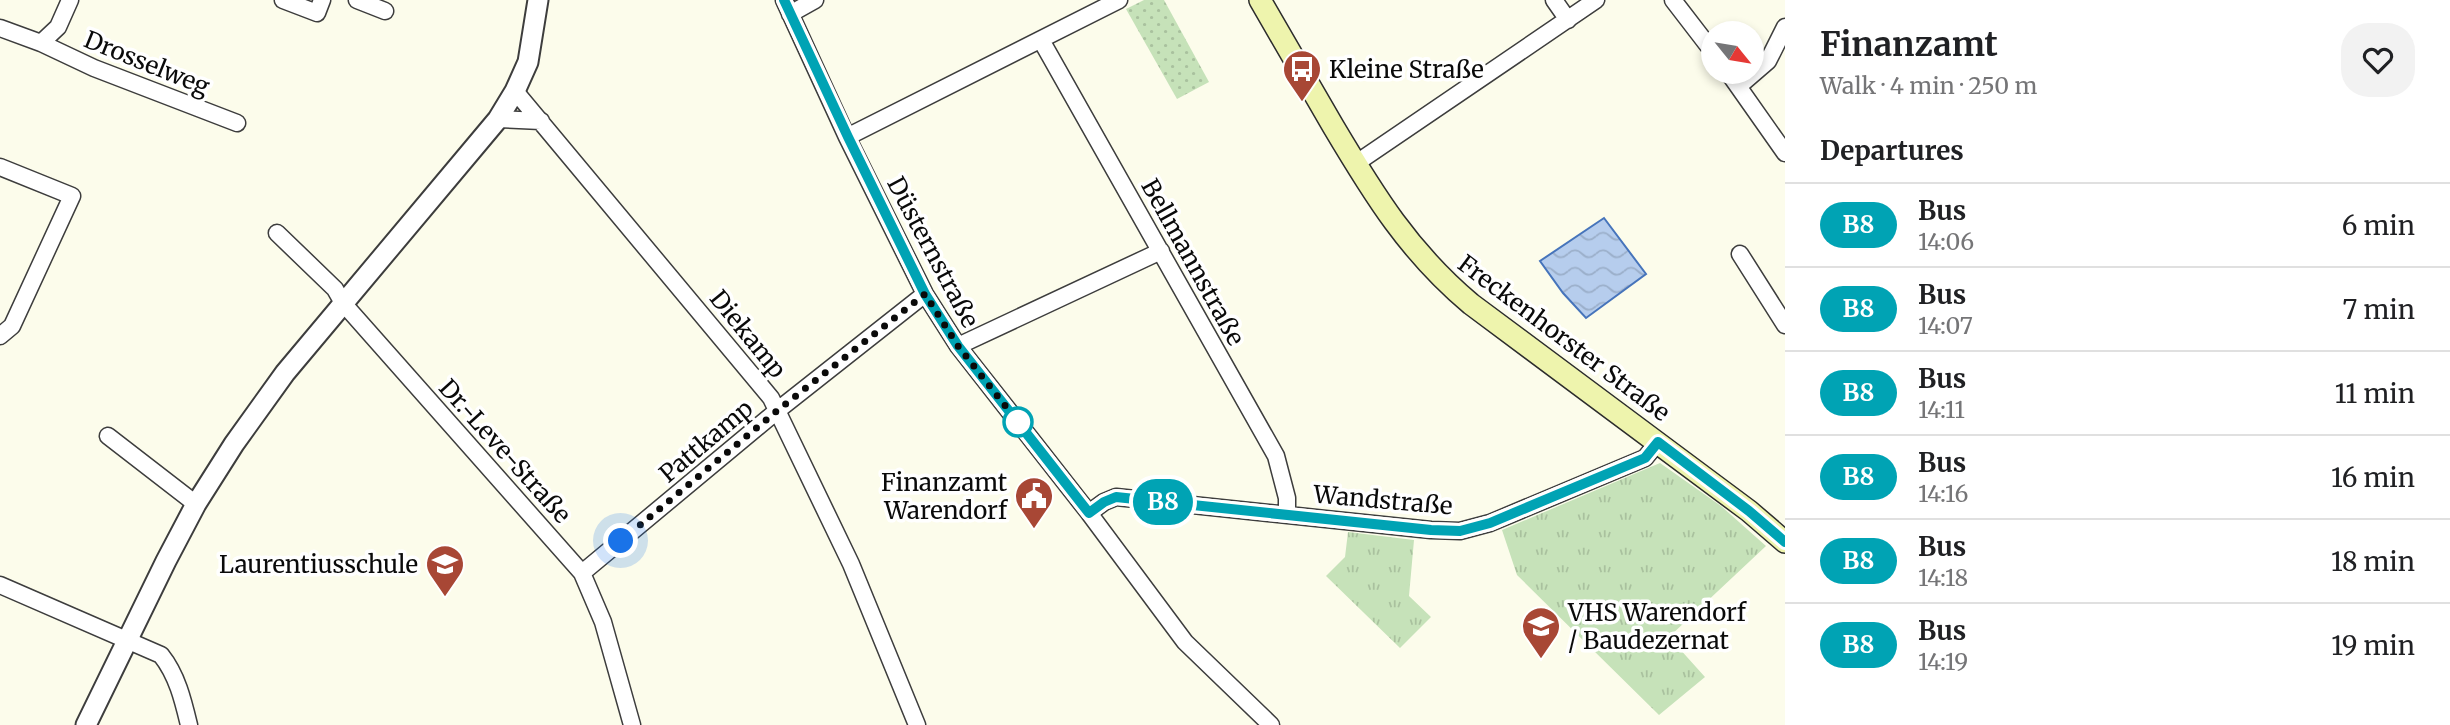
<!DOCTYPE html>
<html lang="en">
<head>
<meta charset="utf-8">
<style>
	:root { --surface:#fff; --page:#f2f2f2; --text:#202124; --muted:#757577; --line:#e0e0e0 }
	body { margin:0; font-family:Merriweather,serif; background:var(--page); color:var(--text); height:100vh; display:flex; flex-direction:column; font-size:26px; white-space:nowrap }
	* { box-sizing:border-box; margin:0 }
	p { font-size:23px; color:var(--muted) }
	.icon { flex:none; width:38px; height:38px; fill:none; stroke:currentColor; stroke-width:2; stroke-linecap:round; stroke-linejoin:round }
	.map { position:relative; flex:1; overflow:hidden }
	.side { display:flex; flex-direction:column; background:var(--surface); width:665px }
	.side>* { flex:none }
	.badge { padding:0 14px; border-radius:23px; font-size:24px; line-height:46px }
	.needle { width:46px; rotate:120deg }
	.buttons { position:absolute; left:1701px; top:21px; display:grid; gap:14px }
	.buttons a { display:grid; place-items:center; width:63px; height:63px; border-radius:50%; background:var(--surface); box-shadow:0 4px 10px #0003; font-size:35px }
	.you { position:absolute; width:35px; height:35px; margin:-18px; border:5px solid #fff; border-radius:50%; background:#1a73e8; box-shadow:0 0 0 10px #1a73e833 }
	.map>.badge { position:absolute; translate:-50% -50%; box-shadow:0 0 0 4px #fff }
	h2 { padding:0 35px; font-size:26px; line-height:63px }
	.round { display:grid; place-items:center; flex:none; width:74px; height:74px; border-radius:28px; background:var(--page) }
	.summary { display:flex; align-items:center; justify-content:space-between; height:119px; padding:0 35px }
	h1 { font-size:33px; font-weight:700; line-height:52px }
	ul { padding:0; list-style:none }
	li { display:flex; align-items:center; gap:21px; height:84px; padding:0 35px; border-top:2px solid var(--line) }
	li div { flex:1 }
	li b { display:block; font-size:26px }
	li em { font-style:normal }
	li .badge { min-width:77px; font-weight:700; text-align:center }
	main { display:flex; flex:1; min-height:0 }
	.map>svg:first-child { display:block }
	.grass { fill:url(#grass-dots) }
	.park { fill:url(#park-tufts) }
	.water { fill:url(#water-waves); stroke:#4674bb; stroke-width:2 }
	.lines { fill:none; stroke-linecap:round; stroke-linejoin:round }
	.minor-casing { stroke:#3d3d3d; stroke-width:19 }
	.tertiary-casing { stroke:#3d3d3d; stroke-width:23 }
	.secondary-casing { stroke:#2c2c2c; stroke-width:24 }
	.minor { stroke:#fff; stroke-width:16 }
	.tertiary { stroke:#fff; stroke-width:19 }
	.secondary { stroke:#eef4ad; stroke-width:21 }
	.line-casing { stroke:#fff; stroke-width:16 }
	.line { stroke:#00a3b4; stroke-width:10 }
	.walk { stroke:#0a0a0a; stroke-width:7; stroke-dasharray:0 12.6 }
	.stop-dot { fill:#fff; stroke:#00a3b4; stroke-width:3.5 }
	.labels { text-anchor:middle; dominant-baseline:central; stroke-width:7; stroke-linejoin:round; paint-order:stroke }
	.street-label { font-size:24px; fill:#0a0a0a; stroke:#fff }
	.poi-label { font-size:24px; fill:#0a0a0a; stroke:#fff; text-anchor:start }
</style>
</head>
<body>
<main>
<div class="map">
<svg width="1785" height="725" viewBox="0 0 1785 725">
	<defs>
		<pattern id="grass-dots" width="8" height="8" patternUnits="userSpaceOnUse" patternTransform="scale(1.75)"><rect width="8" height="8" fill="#c6e2b9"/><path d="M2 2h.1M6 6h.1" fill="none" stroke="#a9c19e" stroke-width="1.8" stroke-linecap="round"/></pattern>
		<pattern id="park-tufts" width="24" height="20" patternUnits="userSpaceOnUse" patternTransform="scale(1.75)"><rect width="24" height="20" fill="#c6e2b9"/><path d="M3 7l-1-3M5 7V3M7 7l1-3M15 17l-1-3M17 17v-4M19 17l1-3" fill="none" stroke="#a9c19e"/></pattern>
		<pattern id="water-waves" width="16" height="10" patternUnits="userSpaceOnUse" patternTransform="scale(1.75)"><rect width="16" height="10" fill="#b6cded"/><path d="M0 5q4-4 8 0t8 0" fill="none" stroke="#9bafca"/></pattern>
	</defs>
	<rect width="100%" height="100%" fill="#fcfceb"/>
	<path class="grass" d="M 1144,0 L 1164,0 L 1209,82 L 1177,99 L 1126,9 Z"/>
	<path class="park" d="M 1660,463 L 1721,506 L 1766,546 L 1669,637 L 1705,677 L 1659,715 L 1517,575 L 1502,530 Z
		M 1348,532 L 1414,540 L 1409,596 L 1431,617 L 1400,648 L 1326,576 L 1345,557 Z"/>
	<path class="water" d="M 1604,218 L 1646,274 L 1586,318 L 1563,293 L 1540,261 Z"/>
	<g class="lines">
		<defs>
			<path id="minor" d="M 283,0 L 317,13 L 322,0
				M 357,0 L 385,11
				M 784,0 L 847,137 L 925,294 L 958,346 L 1089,513 L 1185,642 L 1271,725
				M 1554,0 L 1568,20
				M 1673,0 L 1713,52
				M 790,14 L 815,0
				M 0,28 L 41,43 L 58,27 L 70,0
				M 1041,40 L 1276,456 L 1287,498 L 1287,514
				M 41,43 L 94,68 L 237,123
				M 1728,72 L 1785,153
				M 1739,86 L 1768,61 L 1785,27
				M 515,91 L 771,398 L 851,564 L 917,725
				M 498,119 L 541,121
				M 847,137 L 1119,0
				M 1355,164 L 1596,0
				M 0,167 L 72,196 L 12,326 L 0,336
				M 277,233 L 335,289 L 343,303 L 582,573 L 603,622 L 632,725
				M 1740,254 L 1785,325
				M 958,346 L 1161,251
				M 108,436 L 196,504
				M 1089,513 L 1104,502 L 1116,497 L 1431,530 L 1460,531 L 1490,523 L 1645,458 L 1658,442
				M 582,573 L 778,410 L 925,294
				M 0,585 L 161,655 C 177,675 183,700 189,725"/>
			<path id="tertiary" d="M 86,725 L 166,561 L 196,504 L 234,444 L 285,373 L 498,119 L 515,91 L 528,62 L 538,0"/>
			<path id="secondary" d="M 1260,0 C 1284,42 1309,84 1333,126 C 1374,195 1409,252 1471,304 L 1749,511 L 1785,542"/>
		</defs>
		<use href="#minor" class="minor-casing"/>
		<use href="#tertiary" class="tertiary-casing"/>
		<use href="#secondary" class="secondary-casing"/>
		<use href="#minor" class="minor"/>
		<use href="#tertiary" class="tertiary"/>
		<use href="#secondary" class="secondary"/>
	</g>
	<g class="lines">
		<defs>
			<path id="line" d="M 784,0 L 848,137 L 925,294 L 958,346 L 1089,513 L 1104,502 L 1116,497 L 1431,530 L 1460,531 L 1490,523 L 1645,458 L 1658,442 L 1749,511 L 1785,542"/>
		</defs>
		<use href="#line" class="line-casing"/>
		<use href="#line" class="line"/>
		<path class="walk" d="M 621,541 L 778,410 L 925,294 L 958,346 L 1018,422"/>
	</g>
	<defs>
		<symbol id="bus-pin" viewBox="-11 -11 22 30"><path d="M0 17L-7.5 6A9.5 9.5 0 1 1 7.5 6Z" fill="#a84735" stroke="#fff"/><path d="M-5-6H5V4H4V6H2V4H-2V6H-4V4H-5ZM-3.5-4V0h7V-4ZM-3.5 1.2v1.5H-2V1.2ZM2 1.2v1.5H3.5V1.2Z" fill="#fff"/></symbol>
		<symbol id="civic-pin" viewBox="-11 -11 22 30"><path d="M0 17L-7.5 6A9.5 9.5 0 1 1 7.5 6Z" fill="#a84735" stroke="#fff"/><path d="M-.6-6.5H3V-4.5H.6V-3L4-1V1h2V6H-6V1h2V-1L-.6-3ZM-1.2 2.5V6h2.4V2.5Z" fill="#fff"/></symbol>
		<symbol id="school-pin" viewBox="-11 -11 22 30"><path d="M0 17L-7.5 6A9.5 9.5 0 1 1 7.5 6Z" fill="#a84735" stroke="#fff"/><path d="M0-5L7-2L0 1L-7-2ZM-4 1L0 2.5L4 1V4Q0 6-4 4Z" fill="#fff"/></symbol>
		<symbol id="university-pin" viewBox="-11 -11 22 30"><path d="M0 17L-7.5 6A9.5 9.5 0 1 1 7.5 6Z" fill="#a84735" stroke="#fff"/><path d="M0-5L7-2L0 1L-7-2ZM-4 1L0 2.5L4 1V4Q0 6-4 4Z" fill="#fff"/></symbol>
	</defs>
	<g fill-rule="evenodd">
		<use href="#bus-pin" x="1280" y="47" width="44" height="60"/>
		<use href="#civic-pin" x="1012" y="474" width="44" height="60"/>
		<use href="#school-pin" x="423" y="542" width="44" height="60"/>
		<use href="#university-pin" x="1519" y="604" width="44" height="60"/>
	</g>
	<circle class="stop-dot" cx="1018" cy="422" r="14"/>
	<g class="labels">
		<g class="street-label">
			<text transform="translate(147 63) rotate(22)">Drosselweg</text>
			<text transform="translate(933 252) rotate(62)">Düsternstraße</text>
			<text transform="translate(1193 262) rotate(61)">Bellmannstraße</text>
			<text transform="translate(748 334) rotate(51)">Diekamp</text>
			<text transform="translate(1564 338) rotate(37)">Freckenhorster Straße</text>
			<text transform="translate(706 441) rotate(-40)">Pattkamp</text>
			<text transform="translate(505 451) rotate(48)">Dr.-Leve-Straße</text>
			<text transform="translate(1383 500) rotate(5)">Wandstraße</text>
		</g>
		<g class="poi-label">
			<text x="1329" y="69">Kleine Straße</text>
			<text x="1007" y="482" text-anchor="end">Finanzamt<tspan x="1007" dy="28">Warendorf</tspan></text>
			<text x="418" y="564" text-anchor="end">Laurentiusschule</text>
			<text x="1568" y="612">VHS Warendorf<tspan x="1568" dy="28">/ Baudezernat</tspan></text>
		</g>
	</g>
</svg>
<div class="buttons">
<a><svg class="needle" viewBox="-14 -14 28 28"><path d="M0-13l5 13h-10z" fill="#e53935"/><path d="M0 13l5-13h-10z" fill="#757577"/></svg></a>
</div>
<div class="you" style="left:621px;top:541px"></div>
<b class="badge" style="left:1163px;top:502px;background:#00a3b4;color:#fff">B8</b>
</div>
<section class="side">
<div class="summary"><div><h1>Finanzamt</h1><p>Walk · 4 min · 250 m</p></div><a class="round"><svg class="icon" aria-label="heart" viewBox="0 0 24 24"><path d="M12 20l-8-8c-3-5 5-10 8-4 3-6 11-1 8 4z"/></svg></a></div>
<h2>Departures</h2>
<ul>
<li><span class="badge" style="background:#00a3b4;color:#fff">B8</span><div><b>Bus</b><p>14:06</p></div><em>6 min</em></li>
<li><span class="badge" style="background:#00a3b4;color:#fff">B8</span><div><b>Bus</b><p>14:07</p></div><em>7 min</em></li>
<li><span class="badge" style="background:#00a3b4;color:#fff">B8</span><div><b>Bus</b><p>14:11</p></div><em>11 min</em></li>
<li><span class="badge" style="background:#00a3b4;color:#fff">B8</span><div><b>Bus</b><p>14:16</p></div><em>16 min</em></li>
<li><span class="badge" style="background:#00a3b4;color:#fff">B8</span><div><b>Bus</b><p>14:18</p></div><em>18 min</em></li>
<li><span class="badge" style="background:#00a3b4;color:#fff">B8</span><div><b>Bus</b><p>14:19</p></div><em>19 min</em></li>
</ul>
</section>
</main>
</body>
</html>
